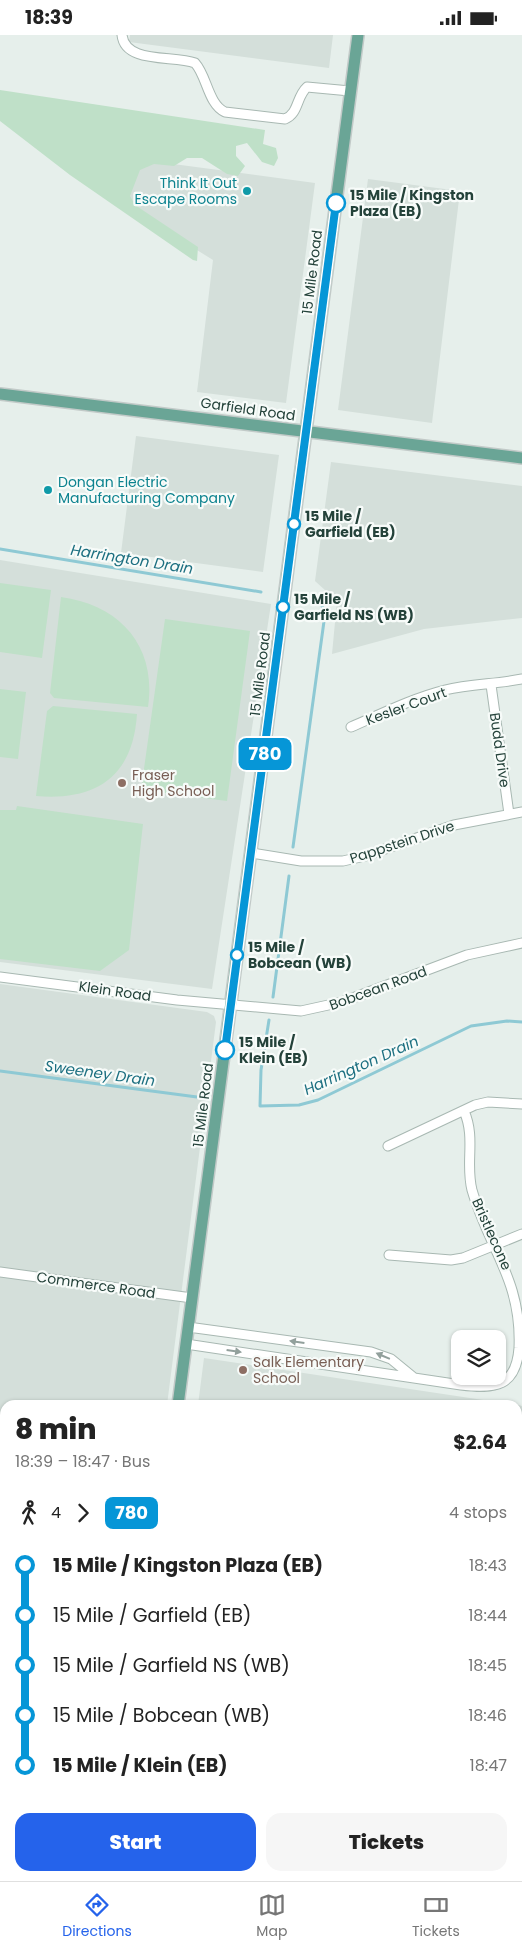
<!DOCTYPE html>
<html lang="en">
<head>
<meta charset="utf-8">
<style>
	:root { --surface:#fff; --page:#f6f6f6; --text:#222; --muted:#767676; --line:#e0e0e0; --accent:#2563eb }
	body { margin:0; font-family:Poppins,sans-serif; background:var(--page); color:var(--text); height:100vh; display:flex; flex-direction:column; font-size:19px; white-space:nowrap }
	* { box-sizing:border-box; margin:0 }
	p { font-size:16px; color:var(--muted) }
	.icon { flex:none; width:28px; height:28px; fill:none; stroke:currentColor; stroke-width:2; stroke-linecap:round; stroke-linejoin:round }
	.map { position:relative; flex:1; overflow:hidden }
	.panel { position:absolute; left:0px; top:1365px; width:522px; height:481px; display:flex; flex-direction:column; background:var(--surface); border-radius:15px 15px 0 0; box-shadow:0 1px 4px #0004 }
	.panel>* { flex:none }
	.badge { padding:0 10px; border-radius:8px; font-size:18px; line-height:32px }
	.buttons { position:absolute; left:451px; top:1295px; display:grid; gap:10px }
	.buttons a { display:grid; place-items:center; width:55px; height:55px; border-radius:10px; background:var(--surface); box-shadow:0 1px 4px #0004; font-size:25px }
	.map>.badge { position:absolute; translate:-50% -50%; box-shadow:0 0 0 2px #fff }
	.legs { display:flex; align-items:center; gap:8px; height:55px; padding:0 15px; font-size:16px }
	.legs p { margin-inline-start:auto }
	.overview { display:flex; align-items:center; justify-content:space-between; height:85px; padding:0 15px }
	h1 { font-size:28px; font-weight:800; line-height:38px }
	.button { display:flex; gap:10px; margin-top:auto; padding:10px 15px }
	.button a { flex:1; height:58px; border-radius:15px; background:var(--accent); color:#fff; font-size:20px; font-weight:800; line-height:58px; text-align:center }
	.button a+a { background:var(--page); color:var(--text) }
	ul { padding:0 15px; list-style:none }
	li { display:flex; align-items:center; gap:18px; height:50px; font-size:19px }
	li i { display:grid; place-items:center; width:8px; height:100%; margin:0 6px; background:currentColor }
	li i::after { content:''; width:12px; height:12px; margin:-6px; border:4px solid; border-radius:50%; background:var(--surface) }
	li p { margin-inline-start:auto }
	li:first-child i { background:linear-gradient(#0000 50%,currentColor 0) }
	li:last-child i { background:linear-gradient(currentColor 50%,#0000 0) }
	.status { display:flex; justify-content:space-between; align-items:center; height:35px; padding:0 25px; background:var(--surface); direction:ltr }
	.status svg { height:14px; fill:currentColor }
	.menu { display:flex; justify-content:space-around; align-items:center; height:70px; border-top:1px solid var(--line); background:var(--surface); font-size:14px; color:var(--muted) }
	.menu a { display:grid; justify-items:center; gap:2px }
	.menu .on { color:var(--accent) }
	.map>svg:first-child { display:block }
	.built { fill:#d4dfda }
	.green { fill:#bfe0c8 }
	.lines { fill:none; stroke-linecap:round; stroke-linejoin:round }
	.stream { stroke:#8ec9d4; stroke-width:3 }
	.minor-casing { stroke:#a8b8b2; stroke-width:11 }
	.major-casing { stroke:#c2cac8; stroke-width:14 }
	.minor { stroke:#fff; stroke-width:9 }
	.major { stroke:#6aa596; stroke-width:11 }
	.oneway { fill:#92a09c }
	.line-1-casing { stroke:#fff; stroke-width:11 }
	.line-1 { stroke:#0696d7; stroke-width:8 }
	.culture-dot { fill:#0f9aa8; stroke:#f7fbf9; stroke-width:2 }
	.stop-1-dot { fill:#fff; stroke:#0696d7; stroke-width:2.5 }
	.education-dot { fill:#8d6e63; stroke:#f7fbf9; stroke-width:2 }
	.labels { text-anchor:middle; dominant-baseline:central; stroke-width:4.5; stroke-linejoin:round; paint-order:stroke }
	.culture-label { font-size:14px; fill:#0d838f; stroke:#f7fbf9; text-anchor:end }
	.stop-label { font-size:14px; font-weight:bold; fill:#24423a; stroke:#f7fbf9; text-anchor:start }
	.street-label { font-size:14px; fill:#24423a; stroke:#f7fbf9 }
	.education-label { font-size:14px; fill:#785e54; stroke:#f7fbf9; text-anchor:start }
	.water-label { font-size:15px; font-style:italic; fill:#1c6f80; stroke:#f7fbf9 }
</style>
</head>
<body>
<div class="status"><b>18:39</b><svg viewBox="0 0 49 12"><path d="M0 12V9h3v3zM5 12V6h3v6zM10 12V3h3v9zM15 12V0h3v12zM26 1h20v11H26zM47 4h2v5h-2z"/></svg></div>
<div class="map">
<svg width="522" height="1846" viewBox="0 0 522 1846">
	<rect width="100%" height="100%" fill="#e6efeb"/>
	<path class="built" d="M 130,0 L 333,0 L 329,33 L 129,7 Z
		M 38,111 L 315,148 L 286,368 L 197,357 L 213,225 L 62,131 Z
		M 368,144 L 460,156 L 432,388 L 338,375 Z
		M 136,401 L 279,420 L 263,537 L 121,518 Z
		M 331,427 L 522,451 L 522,583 L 424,594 L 332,619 L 337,566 L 315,546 Z
		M 0,525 L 271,569 L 212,954 L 0,927 Z
		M 0,949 L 207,977 L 214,981 L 216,987 L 167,1370 L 5,1370 L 5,1841 L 108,1841 L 107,1846 L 0,1846 Z
		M 204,1323 L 363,1347 L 516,1370 L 198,1370 Z
		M 518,1370 L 522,1371 L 522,1593 L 518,1592 Z"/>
	<path class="green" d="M 0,55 L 265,95 L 263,109 L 276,113 L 278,123 L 274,131 L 262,127 L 247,108 L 236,111 L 236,121 L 245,131 L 238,141 L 227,139 L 202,123 L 187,123 L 174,131 L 154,129 L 140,135 L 130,161 L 135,170 L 198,212 L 197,226 L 193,225 L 70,140 L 0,86 Z
		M 0,548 L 51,555 L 42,623 L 0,617 Z
		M 61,562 C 120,570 157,611 148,672 L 54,663 L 50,658 Z
		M 165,584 L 250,596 L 227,766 L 141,755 Z
		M 0,654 L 26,657 L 18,724 L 0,722 Z
		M 53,671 L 137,679 C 133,742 96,766 36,761 L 47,676 Z
		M 17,771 L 143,789 L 129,915 L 100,936 L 0,924 L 0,775 L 16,775 Z"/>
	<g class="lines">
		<path class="stream" d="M 0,514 L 261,557
			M 293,812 L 325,579 L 321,568 L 312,564
			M 273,962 L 289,841
			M 269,985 L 261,1035 L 260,1071 L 299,1070 L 318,1065 L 471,991 L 507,986 L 522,987
			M 0,1036 L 197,1062
			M 519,1593 L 522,1593
			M 403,1846 L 404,1841"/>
		<defs>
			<path id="minor" d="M 122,0 C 125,29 173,20 195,28 C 207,41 208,69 225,77 L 285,84 C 299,78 296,62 307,52 L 350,56
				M 491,650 L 509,779
				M 351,692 C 381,679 413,663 445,655 C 470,649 497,649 522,644
				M 252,818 L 301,826 L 343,826 L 365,821 L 454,790 L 522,777
				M 0,942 L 177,965 L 301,976 L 342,967 L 467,920 L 522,908
				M 388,1111 L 475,1070 L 488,1067 L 522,1069
				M 389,1220 L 451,1225 L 463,1223 L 522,1199
				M 0,1237 L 192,1263
				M 188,1292 L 371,1317 L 391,1324 L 413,1342
				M 186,1309 L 461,1350 C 495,1354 516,1352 519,1313 C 522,1245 489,1214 472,1155 C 465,1128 476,1103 464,1076
				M 518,1682 L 522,1682
				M 0,1747 L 5,1748
				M 477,1846 L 478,1841"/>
			<path id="major" d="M 0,359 L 522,423
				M 178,1370 L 358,0
				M 119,1846 L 120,1841"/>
		</defs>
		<use href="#minor" class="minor-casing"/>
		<use href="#major" class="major-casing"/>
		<use href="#minor" class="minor"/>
		<use href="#major" class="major"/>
	</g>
	<defs><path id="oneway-solid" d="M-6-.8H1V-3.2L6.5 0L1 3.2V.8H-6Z" transform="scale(1.25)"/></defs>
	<g class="oneway">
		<use href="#oneway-solid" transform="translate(297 1307) rotate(-172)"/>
		<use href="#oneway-solid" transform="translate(234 1316) rotate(8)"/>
		<use href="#oneway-solid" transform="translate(383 1321) rotate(-157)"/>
	</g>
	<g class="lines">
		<defs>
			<path id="line-1" d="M 225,1015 L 336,168"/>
		</defs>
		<use href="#line-1" class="line-1-casing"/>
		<use href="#line-1" class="line-1"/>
	</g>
	<g class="culture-dot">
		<circle cx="247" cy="156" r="5"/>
		<circle cx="48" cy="455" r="5"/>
	</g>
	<g class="stop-1-dot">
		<circle cx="336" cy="168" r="9"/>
		<circle cx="294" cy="489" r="6"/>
		<circle cx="283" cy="572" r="6"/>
		<circle cx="237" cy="920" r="6"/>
		<circle cx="225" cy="1015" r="9"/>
	</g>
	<g class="education-dot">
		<circle cx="122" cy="748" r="5"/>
		<circle cx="243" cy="1335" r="5"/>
	</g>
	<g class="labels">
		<g class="culture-label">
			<text x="237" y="148">Think It Out<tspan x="237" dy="16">Escape Rooms</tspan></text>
			<text x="58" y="447" text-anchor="start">Dongan Electric<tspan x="58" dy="16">Manufacturing Company</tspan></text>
		</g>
		<g class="stop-label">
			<text x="350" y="160">15 Mile / Kingston<tspan x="350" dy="16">Plaza (EB)</tspan></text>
			<text x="305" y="481">15 Mile /<tspan x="305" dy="16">Garfield (EB)</tspan></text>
			<text x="294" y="564">15 Mile /<tspan x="294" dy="16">Garfield NS (WB)</tspan></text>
			<text x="248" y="912">15 Mile /<tspan x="248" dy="16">Bobcean (WB)</tspan></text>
			<text x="239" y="1007">15 Mile /<tspan x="239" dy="16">Klein (EB)</tspan></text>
		</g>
		<g class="street-label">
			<text transform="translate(312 237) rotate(-83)">15 Mile Road</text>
			<text transform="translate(248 374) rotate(8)">Garfield Road</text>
			<text transform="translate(260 639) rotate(-83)">15 Mile Road</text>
			<text transform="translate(406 671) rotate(-20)">Kesler Court</text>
			<text transform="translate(500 715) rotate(82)">Budd Drive</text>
			<text transform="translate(402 807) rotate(-18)">Pappstein Drive</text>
			<text transform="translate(378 953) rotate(-20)">Bobcean Road</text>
			<text transform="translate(115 956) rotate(8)">Klein Road</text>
			<text transform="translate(203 1070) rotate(-83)">15 Mile Road</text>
			<text transform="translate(492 1199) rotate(66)">Bristlecone</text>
			<text transform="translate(96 1250) rotate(8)">Commerce Road</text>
		</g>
		<g class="education-label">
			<text x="132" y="740">Fraser<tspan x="132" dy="16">High School</tspan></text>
			<text x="253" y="1327">Salk Elementary<tspan x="253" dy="16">School</tspan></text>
		</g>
		<g class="water-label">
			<text transform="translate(132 524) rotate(9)">Harrington Drain</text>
			<text transform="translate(361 1030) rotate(-24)">Harrington Drain</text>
			<text transform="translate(100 1038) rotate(8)">Sweeney Drain</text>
		</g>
	</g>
</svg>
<div class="buttons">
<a><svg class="icon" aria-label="layers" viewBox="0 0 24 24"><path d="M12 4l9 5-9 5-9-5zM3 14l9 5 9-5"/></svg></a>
</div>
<b class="badge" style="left:265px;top:719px;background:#0696d7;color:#fff">780</b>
<section class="panel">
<div class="overview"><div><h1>8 min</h1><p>18:39 – 18:47 · Bus</p></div><b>$2.64</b></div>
<div class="legs"><svg class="icon" aria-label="walk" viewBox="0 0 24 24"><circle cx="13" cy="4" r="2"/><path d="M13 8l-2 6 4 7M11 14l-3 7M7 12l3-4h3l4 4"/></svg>4<svg class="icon" aria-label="forward" viewBox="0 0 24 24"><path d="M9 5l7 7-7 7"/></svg><b class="badge" style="background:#0696d7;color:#fff">780</b><p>4 stops</p></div>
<ul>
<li><i style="color:#0696d7"></i><b>15 Mile / Kingston Plaza (EB)</b><p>18:43</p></li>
<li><i style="color:#0696d7"></i><span>15 Mile / Garfield (EB)</span><p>18:44</p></li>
<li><i style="color:#0696d7"></i><span>15 Mile / Garfield NS (WB)</span><p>18:45</p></li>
<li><i style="color:#0696d7"></i><span>15 Mile / Bobcean (WB)</span><p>18:46</p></li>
<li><i style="color:#0696d7"></i><b>15 Mile / Klein (EB)</b><p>18:47</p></li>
</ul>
<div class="button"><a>Start</a><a>Tickets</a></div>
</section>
</div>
<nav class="menu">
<a class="on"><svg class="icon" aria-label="directions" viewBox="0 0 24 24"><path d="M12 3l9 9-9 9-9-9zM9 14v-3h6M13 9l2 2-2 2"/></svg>Directions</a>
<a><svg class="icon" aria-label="map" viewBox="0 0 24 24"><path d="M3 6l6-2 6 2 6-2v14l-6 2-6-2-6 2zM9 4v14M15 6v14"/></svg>Map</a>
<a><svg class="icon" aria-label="tickets" viewBox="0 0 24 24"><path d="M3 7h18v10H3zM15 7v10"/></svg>Tickets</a>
</nav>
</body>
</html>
